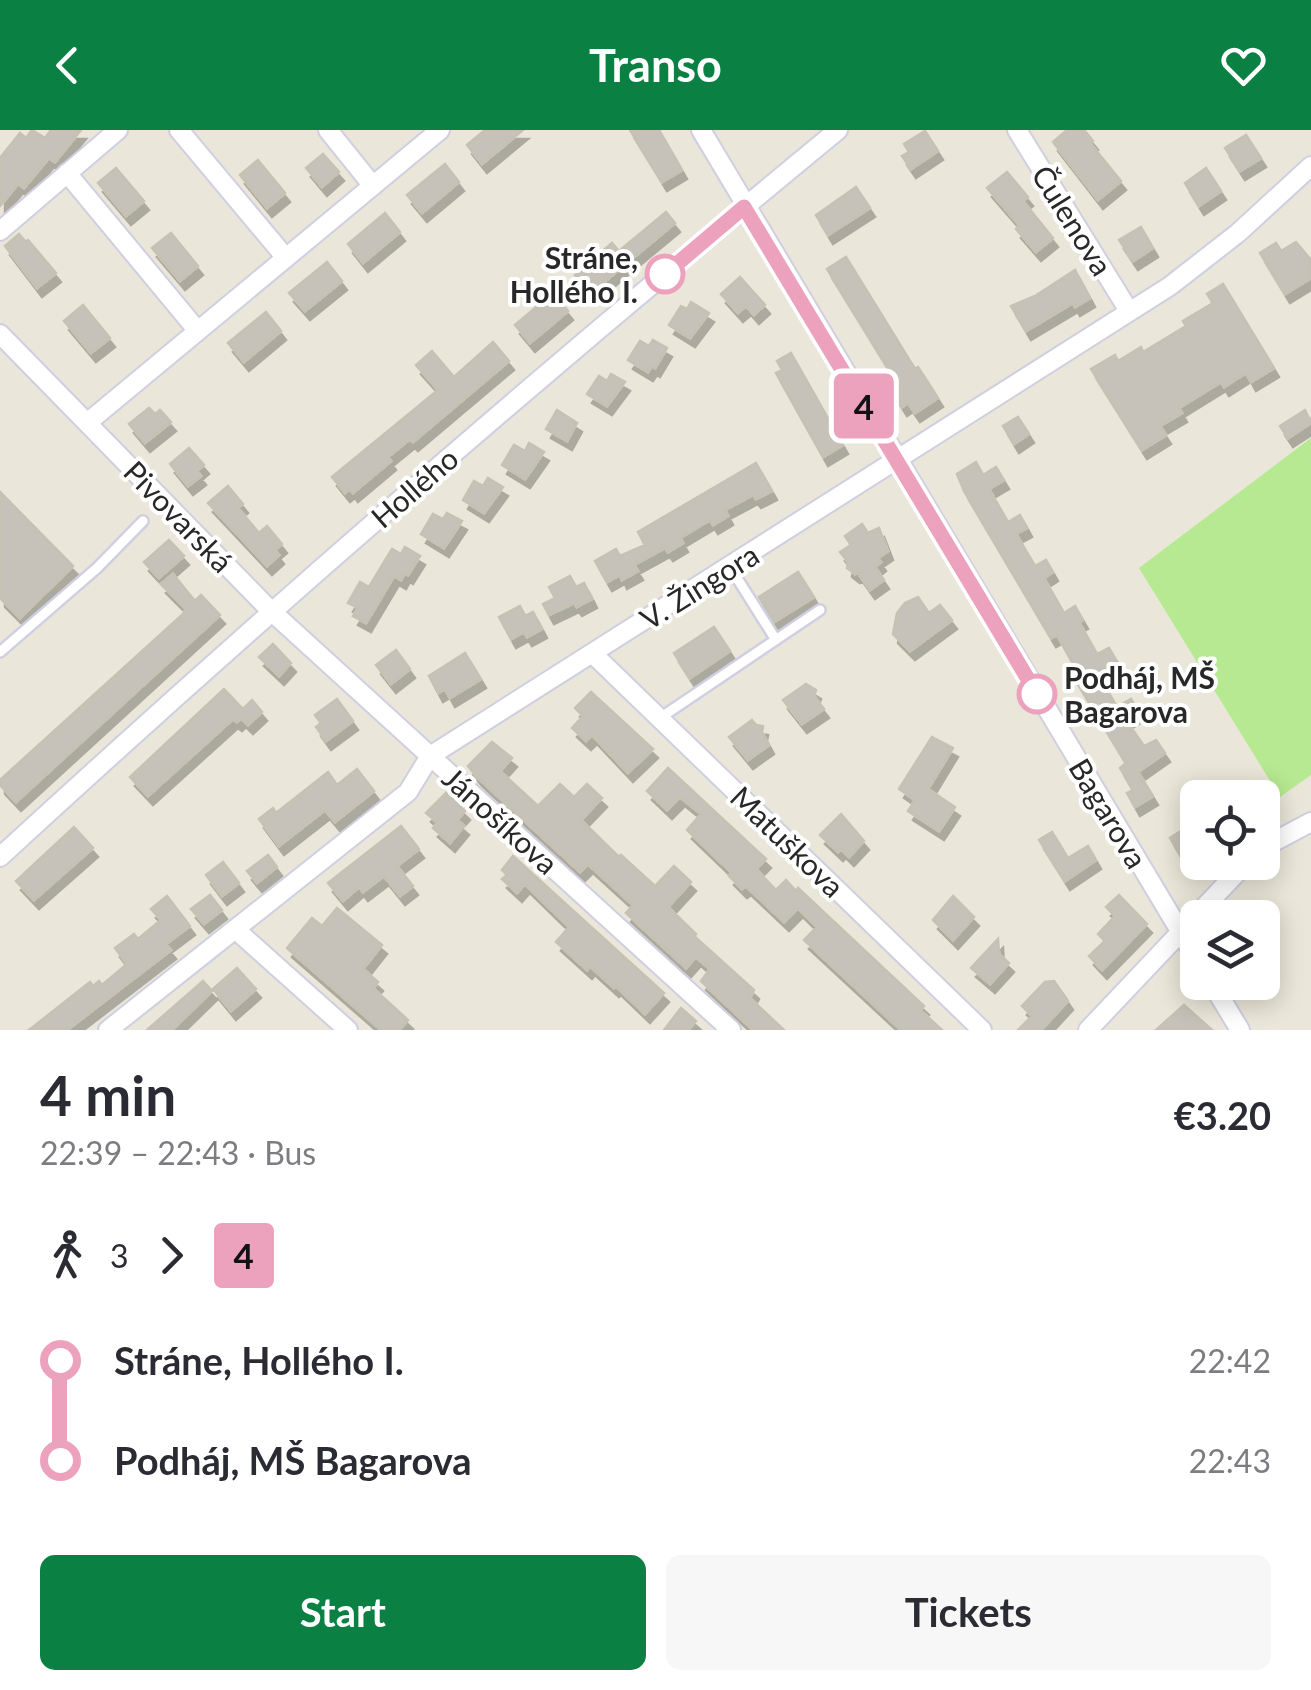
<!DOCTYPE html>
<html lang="en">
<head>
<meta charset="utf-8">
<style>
	:root { --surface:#fff; --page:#f7f7f7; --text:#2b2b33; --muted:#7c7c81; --accent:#0b8043 }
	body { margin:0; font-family:Lato,sans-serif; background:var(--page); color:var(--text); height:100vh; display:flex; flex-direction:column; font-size:38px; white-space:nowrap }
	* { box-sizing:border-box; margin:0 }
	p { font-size:32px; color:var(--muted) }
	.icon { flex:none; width:55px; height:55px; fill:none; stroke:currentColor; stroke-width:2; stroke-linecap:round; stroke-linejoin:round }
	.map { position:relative; height:900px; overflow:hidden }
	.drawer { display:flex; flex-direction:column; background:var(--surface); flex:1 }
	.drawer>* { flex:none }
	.badge { padding:0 20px; border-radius:8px; font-size:35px; line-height:65px }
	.fabs { position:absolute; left:1180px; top:650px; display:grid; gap:20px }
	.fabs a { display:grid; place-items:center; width:100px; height:100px; border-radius:15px; background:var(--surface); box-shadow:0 5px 25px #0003; font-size:50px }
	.map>.badge { position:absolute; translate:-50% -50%; box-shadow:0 0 0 5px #fff }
	.legs { display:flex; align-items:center; gap:15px; height:110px; padding:0 40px; font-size:32px }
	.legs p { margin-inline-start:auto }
	.summary { display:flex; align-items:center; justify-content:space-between; height:170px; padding:0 40px }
	h1 { font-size:55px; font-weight:700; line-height:75px }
	.action { display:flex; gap:20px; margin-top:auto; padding:20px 40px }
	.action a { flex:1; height:115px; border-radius:15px; background:var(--accent); color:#fff; font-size:40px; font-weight:700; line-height:115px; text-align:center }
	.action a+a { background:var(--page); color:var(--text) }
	ul { padding:0 40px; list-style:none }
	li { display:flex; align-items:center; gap:35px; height:100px; font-size:38px }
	li i { display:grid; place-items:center; width:15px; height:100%; margin:0 12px; background:currentColor }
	li i::after { content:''; width:25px; height:25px; margin:-12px; border:8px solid; border-radius:50%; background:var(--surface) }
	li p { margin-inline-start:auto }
	li:first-child i { background:linear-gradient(#0000 50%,currentColor 0) }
	li:last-child i { background:linear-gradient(currentColor 50%,#0000 0) }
	header { display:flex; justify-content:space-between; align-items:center; height:130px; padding:0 40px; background:var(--accent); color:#fff; font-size:45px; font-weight:700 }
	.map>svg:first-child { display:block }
	.pitch { fill:#b6e991 }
	.building { fill:#c6c2b9; stroke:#c5c2b3; stroke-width:2.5; filter:url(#shadow) }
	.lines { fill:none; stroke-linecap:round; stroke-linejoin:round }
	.lane-casing { stroke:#cfcfe1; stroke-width:14 }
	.street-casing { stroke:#cfcfe1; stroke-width:22 }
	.lane { stroke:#fff; stroke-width:9 }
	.street { stroke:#fff; stroke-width:18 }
	.line-1-casing { stroke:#fff; stroke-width:22 }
	.line-1 { stroke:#eca2bc; stroke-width:15 }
	.stop-1-dot { fill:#fff; stroke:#eca2bc; stroke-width:5 }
	.labels { text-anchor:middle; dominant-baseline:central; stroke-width:8; stroke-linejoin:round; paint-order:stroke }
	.street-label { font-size:30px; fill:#282828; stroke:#fff }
	.stop-label { font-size:30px; font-weight:bold; fill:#282828; stroke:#fff; text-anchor:end }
</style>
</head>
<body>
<header><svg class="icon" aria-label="back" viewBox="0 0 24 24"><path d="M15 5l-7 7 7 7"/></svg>Transo<svg class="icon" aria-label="heart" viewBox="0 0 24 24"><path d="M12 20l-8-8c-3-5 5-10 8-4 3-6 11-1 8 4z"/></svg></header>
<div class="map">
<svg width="1311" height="900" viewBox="0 0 1311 900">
	<defs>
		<filter id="shadow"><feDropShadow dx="5" dy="9" stdDeviation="0" flood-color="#0004"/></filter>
	</defs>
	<rect width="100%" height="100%" fill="#eae6d9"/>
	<path class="pitch" d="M 1311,308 L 1311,645 L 1280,667 L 1139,438 Z"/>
	<path class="building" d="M 32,0 L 45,8 L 51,0 L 81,0 L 55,32 L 49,28 L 24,58 L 18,54 L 0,76 L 0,28 L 20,3 L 26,8 Z
		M 485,0 L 523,0 L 482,34 L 467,15 Z
		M 630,0 L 659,0 L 682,40 L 662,52 Z
		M 1067,0 L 1084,0 L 1093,11 L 1090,13 L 1121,51 L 1098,70 L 1053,12 Z
		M 925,1 L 938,21 L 911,39 L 902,26 L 909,22 L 904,14 Z
		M 1246,5 L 1261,28 L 1240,41 L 1225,18 Z
		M 323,24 L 339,42 L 322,57 L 306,38 Z
		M 258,30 L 285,63 L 267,78 L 240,45 Z
		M 445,34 L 459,52 L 422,83 L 407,65 Z
		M 116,38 L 144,71 L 126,86 L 98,53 Z
		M 1206,38 L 1221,61 L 1199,76 L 1185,53 Z
		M 1007,42 L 1028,67 L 1023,71 L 1053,108 L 1036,122 L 1016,99 L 1020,96 L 987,58 Z
		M 856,57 L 870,78 L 828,105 L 816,85 Z
		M 666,82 L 675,93 L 591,163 L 575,145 L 612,113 L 619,121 Z
		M 385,83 L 400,102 L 363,133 L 348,114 Z
		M 1141,97 L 1153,118 L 1133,131 L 1119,110 Z
		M 171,103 L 198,136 L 180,151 L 152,118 Z
		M 19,104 L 26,112 L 28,110 L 56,143 L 37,158 L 5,116 Z
		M 1296,112 L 1311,130 L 1311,148 L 1285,164 L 1260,123 L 1276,113 L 1281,121 Z
		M 846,127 L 915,239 L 918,237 L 938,268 L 915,283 L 908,273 L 902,277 L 895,266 L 898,263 L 892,253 L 896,251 L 827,139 Z
		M 327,132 L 342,151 L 305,181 L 289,163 Z
		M 1075,140 L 1090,168 L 1075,177 L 1073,173 L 1026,201 L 1011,176 L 1035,166 Z
		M 740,147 L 765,175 L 754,185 L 746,176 L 738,183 L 721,164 Z
		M 1223,154 L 1274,238 L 1251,252 L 1246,243 L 1224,257 L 1221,252 L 1179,278 L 1182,283 L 1160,296 L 1166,305 L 1142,320 L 1091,239 L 1115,225 L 1118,231 L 1141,217 L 1143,222 L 1186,196 L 1183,191 L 1213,173 L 1207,164 Z
		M 553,163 L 568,181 L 530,213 L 515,195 Z
		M 691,172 L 709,183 L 690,208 L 669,195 L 681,176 L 687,179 Z
		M 83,175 L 110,208 L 91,223 L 64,191 Z
		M 266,182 L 281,201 L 244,232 L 228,213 Z
		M 653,210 L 667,218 L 655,238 L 652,236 L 648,242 L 628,230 L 640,211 L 649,216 Z
		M 493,212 L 509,231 L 413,312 L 410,309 L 388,327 L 391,331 L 353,363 L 350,359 L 345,363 L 332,347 L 438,260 L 416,235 L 432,221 L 454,247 Z
		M 791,223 L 843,315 L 823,327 L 776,243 L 782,240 L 777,231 Z
		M 611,244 L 625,252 L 607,276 L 587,264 L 599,246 L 607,251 Z
		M 149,278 L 155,284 L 160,280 L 171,292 L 145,313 L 129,294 Z
		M 557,280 L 577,293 L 567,311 L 546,299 Z
		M 1305,280 L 1311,293 L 1288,308 L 1280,296 Z
		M 1018,287 L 1029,304 L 1014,314 L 1003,296 Z
		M 529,313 L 544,322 L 525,349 L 502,335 L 514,315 L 525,321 Z
		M 189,318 L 204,335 L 197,341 L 201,346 L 188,356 L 170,334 Z
		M 976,332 L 983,345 L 996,337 L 1004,350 L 989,359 L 1008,392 L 1020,385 L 1027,398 L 1016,404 L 1035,436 L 1046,430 L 1053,442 L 1044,448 L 1064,483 L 1075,476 L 1083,490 L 1079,492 L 1097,524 L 1109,518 L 1116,530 L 1098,544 L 1117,577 L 1131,569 L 1139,582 L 1126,590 L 1144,616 L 1156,610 L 1165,623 L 1138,642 L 1153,666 L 1135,677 L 1127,663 L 1133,660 L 1120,638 L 1126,633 L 1072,544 L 1077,541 L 1057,505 L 1051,508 L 964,361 L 957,344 Z
		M 756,333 L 772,361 L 756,369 L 753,365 L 725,380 L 728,386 L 713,395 L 710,390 L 680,408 L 683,413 L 668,422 L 665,418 L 634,435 L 638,441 L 622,450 L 620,445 L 607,452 L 595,431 L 616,419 L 620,426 L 645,415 L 638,402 Z
		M 488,348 L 503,357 L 484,383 L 463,370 L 474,351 L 483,356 Z
		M 228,356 L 243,374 L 238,378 L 259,403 L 267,396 L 282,414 L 275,420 L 279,425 L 267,436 L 208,373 Z
		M 0,362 L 73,436 L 20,488 L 0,468 Z
		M 447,383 L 462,391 L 444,418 L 421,404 L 433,384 L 443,389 Z
		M 862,394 L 868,403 L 879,398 L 888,421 L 878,428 L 881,432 L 875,437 L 884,450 L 870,460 L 858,443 L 855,444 L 847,438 L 848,432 L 840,422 L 851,415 L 845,406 Z
		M 169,410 L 184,426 L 159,448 L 144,432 Z
		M 405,417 L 420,426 L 408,445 L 405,443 L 401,450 L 394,446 L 366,493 L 353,486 L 358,478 L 348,473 L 360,452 L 369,457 L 392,419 L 401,424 Z
		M 798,442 L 814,467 L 774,492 L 759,467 Z
		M 173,444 L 195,471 L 201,465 L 220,485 L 16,672 L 0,655 L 0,650 L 183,484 L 186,479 L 161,454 Z
		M 570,446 L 576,457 L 584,453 L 592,469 L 577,477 L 574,473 L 549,485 L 543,474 L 555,468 L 549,457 Z
		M 918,467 L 929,483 L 940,475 L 952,490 L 910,521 L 893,504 L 897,483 L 905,473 Z
		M 520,476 L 525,486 L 533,482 L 542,499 L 527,507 L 524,502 L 511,509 L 499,487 Z
		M 714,497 L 730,521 L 690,548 L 674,523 Z
		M 273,514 L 291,533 L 279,546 L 259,527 Z
		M 396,520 L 410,539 L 391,554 L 376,535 Z
		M 465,523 L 481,549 L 450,568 L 445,559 L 438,563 L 429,546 Z
		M 806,554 L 816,560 L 814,566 L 824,579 L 802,594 L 783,570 Z
		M 224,559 L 243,579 L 252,570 L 262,582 L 248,595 L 241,588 L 237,592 L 233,589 L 148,666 L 130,647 Z
		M 591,562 L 653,619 L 628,643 L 592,605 L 586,611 L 572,598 L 583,586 L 575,578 Z
		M 337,569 L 353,591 L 326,611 L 316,597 L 321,593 L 315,585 Z
		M 752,590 L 756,595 L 763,596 L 762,602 L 769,615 L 748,630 L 729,607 Z
		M 932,607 L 953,618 L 928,659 L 955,677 L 939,701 L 908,681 L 915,670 L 899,659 Z
		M 492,612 L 512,628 L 500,641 L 538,676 L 560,654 L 574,667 L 587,654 L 602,668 L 581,690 L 619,727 L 621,725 L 655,756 L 674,736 L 691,752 L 668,777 L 696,804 L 694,806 L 754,860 L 750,868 L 784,900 L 753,900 L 701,851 L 710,839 L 696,827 L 686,838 L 626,783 L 633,775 L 588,734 L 580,742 L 477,647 L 468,636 Z
		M 668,638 L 766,729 L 756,739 L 776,760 L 786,750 L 796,761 L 798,758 L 924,876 L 920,880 L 942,900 L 901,900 L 804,810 L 817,797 L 798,778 L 784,792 L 746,756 L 742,759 L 729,746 L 732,743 L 687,700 L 701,684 L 680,667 L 667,680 L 647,661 Z
		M 357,639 L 374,661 L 335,692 L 325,680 L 279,716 L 259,689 L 273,678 L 276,683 L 328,642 L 337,655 Z
		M 446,663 L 465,681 L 457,690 L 464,696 L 450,713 L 433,698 L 438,693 L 426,683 Z
		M 841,684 L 864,711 L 849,727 L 841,719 L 838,722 L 820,705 Z
		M 401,696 L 419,719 L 397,736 L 413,756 L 400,766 L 384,746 L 363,762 L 359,757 L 343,771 L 328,753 Z
		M 1189,696 L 1198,710 L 1198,726 L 1185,733 L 1170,708 Z
		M 74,697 L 93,718 L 34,770 L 16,751 Z
		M 1052,702 L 1068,728 L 1088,716 L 1096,730 L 1065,751 L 1039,710 Z
		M 268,725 L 277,737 L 257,753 L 247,741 Z
		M 513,726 L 664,863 L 645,884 L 616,856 L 614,858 L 590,836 L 587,840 L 556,812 L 569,797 L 525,754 L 517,763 L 502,749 L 507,745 L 502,740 Z
		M 223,732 L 239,753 L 222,766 L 206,745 Z
		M 210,765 L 222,780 L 204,794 L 191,779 Z
		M 1119,765 L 1147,794 L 1102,840 L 1089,826 L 1105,811 L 1098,804 L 1115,786 L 1106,777 Z
		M 167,766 L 190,796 L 166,814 L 171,820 L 67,900 L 29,900 L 90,852 L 93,856 L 99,851 L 102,855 L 127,834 L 115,818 L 134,804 L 138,809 L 161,790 L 151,779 Z
		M 953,766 L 974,787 L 953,810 L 933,790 Z
		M 337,778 L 382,815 L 363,839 L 378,852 L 374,857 L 375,860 L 408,890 L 399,900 L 381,900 L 287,818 L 312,788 L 322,796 Z
		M 998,809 L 999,824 L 1009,833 L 990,854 L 971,838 Z
		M 237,838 L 256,859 L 231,881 L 213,859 Z
		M 203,851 L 212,861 L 172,900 L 147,900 Z
		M 1054,851 L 1068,871 L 1041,900 L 1018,900 L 1032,886 L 1022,876 L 1045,852 Z
		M 1184,875 L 1212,900 L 1156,900 Z
		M 681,878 L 696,891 L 688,900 L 664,900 Z"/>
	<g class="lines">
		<defs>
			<path id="lane" d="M 730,437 L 776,510
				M 0,522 L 97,438 L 143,391
				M 660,588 L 820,480"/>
			<path id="street" d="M 179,0 L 286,128
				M 328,0 L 373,56
				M 701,0 L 1198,831
				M 1017,0 L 1129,181
				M 67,43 L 197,200
				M 0,101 L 118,0
				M 0,204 L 270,480 L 731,900
				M 87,293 L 440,0
				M 593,524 L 982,900
				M 1262,718 L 1311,692
				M 0,727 C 273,476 552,235 838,0
				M 235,799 L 348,900
				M 1211,852 L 1240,900
				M 108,900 L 408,662 L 430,626 L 1170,156 L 1238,103 L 1311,36
				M 1088,900 L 1247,732"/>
		</defs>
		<use href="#lane" class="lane-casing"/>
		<use href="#street" class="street-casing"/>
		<use href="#lane" class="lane"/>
		<use href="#street" class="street"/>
	</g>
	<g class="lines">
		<defs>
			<path id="line-1" d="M 665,144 L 744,77 L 1037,564"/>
		</defs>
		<use href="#line-1" class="line-1-casing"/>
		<use href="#line-1" class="line-1"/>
	</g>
	<g class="stop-1-dot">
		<circle cx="665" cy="144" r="18"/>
		<circle cx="1037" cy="564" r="18"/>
	</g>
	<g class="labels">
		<g class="street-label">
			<text transform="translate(1073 90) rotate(58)">Čulenova</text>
			<text transform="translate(414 357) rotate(-41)">Hollého</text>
			<text transform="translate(179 386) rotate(46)">Pivovarská</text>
			<text transform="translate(699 456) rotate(-32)">V. Žingora</text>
			<text transform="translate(1109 683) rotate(59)">Bagarova</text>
			<text transform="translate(501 690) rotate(42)">Jánošíkova</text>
			<text transform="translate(788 711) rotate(44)">Matuškova</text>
		</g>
		<g class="stop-label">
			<text x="638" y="127">Stráne,<tspan x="638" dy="34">Hollého I.</tspan></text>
			<text x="1064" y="547" text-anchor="start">Podháj, MŠ<tspan x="1064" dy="34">Bagarova</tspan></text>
		</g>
	</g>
</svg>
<div class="fabs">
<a><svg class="icon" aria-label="locate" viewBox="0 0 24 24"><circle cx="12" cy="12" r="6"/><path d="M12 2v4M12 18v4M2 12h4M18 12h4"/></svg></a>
<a><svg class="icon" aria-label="layers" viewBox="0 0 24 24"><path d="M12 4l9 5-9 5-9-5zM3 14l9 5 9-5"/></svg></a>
</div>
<b class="badge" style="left:864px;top:276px;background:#eca2bc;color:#111">4</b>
</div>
<section class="drawer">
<div class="summary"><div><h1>4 min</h1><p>22:39 – 22:43 · Bus</p></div><b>€3.20</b></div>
<div class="legs"><svg class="icon" aria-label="walk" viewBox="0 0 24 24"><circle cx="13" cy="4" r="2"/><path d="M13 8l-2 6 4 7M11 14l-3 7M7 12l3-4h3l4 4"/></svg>3<svg class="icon" aria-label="forward" viewBox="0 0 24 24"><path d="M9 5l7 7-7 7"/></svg><b class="badge" style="background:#eca2bc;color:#111">4</b></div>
<ul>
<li><i style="color:#eca2bc"></i><b>Stráne, Hollého I.</b><p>22:42</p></li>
<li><i style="color:#eca2bc"></i><b>Podháj, MŠ Bagarova</b><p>22:43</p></li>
</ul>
<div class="action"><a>Start</a><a>Tickets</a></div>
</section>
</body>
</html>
